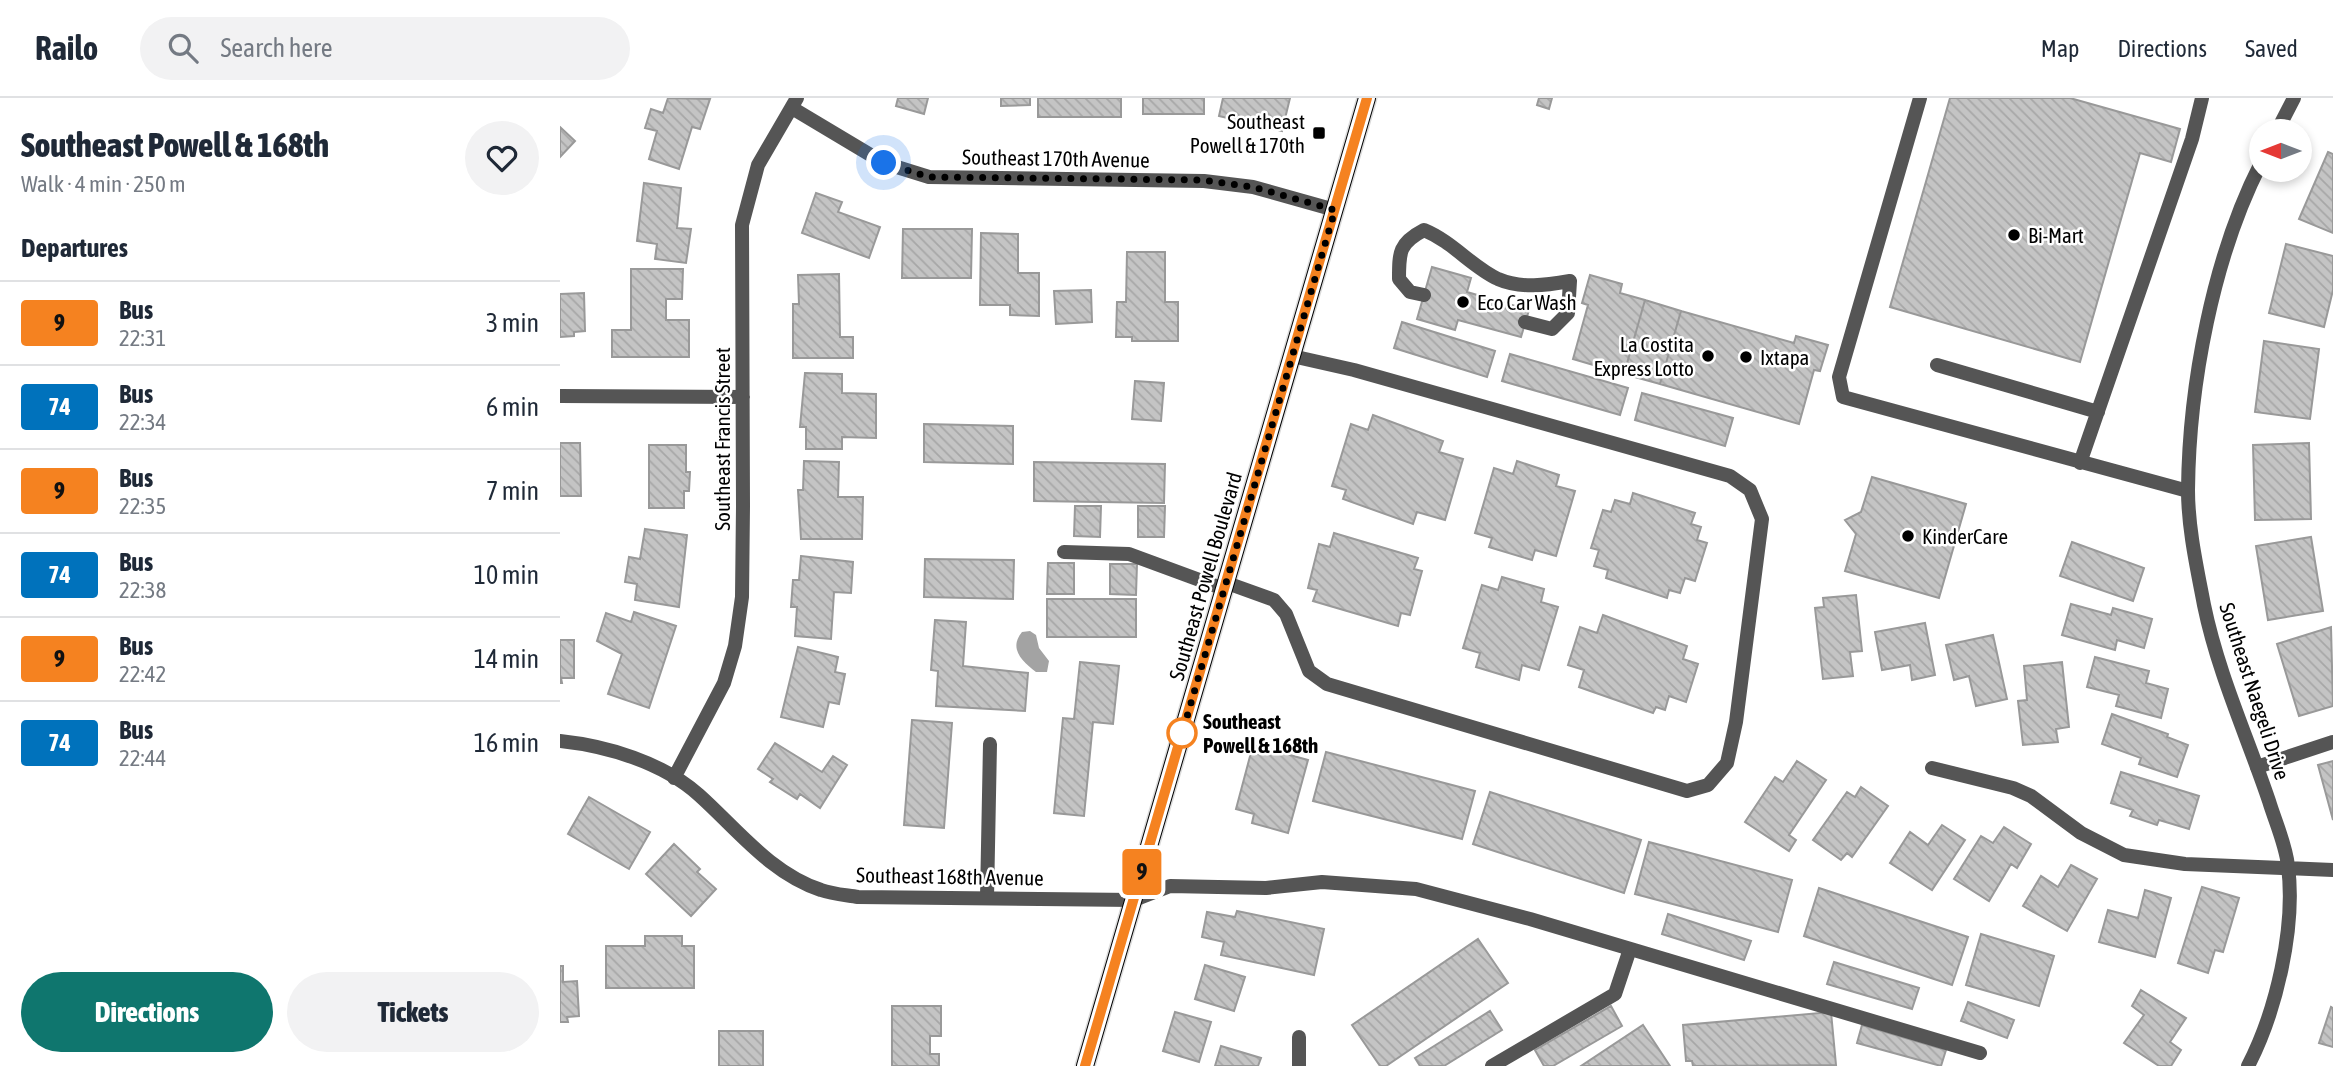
<!DOCTYPE html>
<html lang="en">
<head>
<meta charset="utf-8">
<style>
	:root { --surface:#fff; --page:#f2f2f3; --text:#1f2937; --muted:#747a83; --line:#e0e1e3; --accent:#0f766e }
	body { margin:0; font-family:"Asap Condensed",sans-serif; background:var(--page); color:var(--text); height:100vh; display:flex; flex-direction:column; font-size:26px; white-space:nowrap }
	* { box-sizing:border-box; margin:0 }
	p { font-size:23px; color:var(--muted) }
	.icon { flex:none; width:38px; height:38px; fill:none; stroke:currentColor; stroke-width:2; stroke-linecap:round; stroke-linejoin:round }
	.map { position:relative; flex:1; overflow:hidden }
	.sheet { display:flex; flex-direction:column; background:var(--surface); width:560px }
	.sheet>* { flex:none }
	.badge { padding:0 14px; border-radius:5px; font-size:24px; line-height:46px }
	.needle { width:46px; rotate:270deg }
	.controls { position:absolute; left:1689px; top:21px; display:grid; gap:14px }
	.controls a { display:grid; place-items:center; width:63px; height:63px; border-radius:50%; background:var(--surface); box-shadow:0 4px 10px #0003; font-size:35px }
	.you { position:absolute; width:35px; height:35px; margin:-18px; border:5px solid #fff; border-radius:50%; background:#1a73e8; box-shadow:0 0 0 10px #1a73e833 }
	.map>.badge { position:absolute; translate:-50% -50%; box-shadow:0 0 0 4px #fff }
	h2 { padding:0 21px; font-size:26px; line-height:63px }
	.round { display:grid; place-items:center; flex:none; width:74px; height:74px; border-radius:37px; background:var(--page) }
	.headline { display:flex; align-items:center; justify-content:space-between; height:119px; padding:0 21px }
	h1 { font-size:33px; font-weight:800; line-height:52px }
	.primary-button { display:flex; gap:14px; margin-top:auto; padding:14px 21px }
	.primary-button a { flex:1; height:80px; border-radius:42px; background:var(--accent); color:#fff; font-size:28px; font-weight:800; line-height:80px; text-align:center }
	.primary-button a+a { background:var(--page); color:var(--text) }
	ul { padding:0; list-style:none }
	li { display:flex; align-items:center; gap:21px; height:84px; padding:0 21px; border-top:2px solid var(--line) }
	li div { flex:1 }
	li b { display:block; font-size:26px }
	li em { font-style:normal }
	li .badge { min-width:77px; font-weight:700; text-align:center }
	header { display:flex; align-items:center; gap:42px; box-sizing:border-box; height:98px; padding:0 35px; background:var(--surface); border-bottom:2px solid var(--line) }
	header strong { font-size:33px }
	nav { display:flex; gap:38px; margin-inline-start:auto; font-size:24px }
	.search { width:490px; height:63px; background:var(--page); display:flex; align-items:center; gap:18px; box-sizing:border-box; padding:0 24px; border-radius:38px; color:var(--muted); font-size:26px }
	main { display:flex; flex:1; min-height:0 }
	.map>svg:first-child { display:block }
	.water { fill:#a3a3a3 }
	.building { fill:url(#building-back-hatch); stroke:#999; stroke-width:2 }
	.lines { fill:none; stroke-linecap:round; stroke-linejoin:round }
	.primary-casing { stroke:#dbdbdb; stroke-width:21 }
	.service { stroke:#555; stroke-width:14 }
	.minor { stroke:#555; stroke-width:14 }
	.primary { stroke:#000; stroke-width:18 }
	.line-casing { stroke:#fff; stroke-width:16 }
	.line { stroke:#f58220; stroke-width:10 }
	.walk { stroke:#000; stroke-width:7; stroke-dasharray:0 12.6 }
	.poi-dot { fill:#000; stroke:#fff; stroke-width:2.5 }
	.stop-dot { fill:#fff; stroke:#f58220; stroke-width:3.5 }
	.labels { text-anchor:middle; dominant-baseline:central; stroke-width:5; stroke-linejoin:round; paint-order:stroke }
	.poi-label { font-size:21px; fill:#000; stroke:#fff; text-anchor:start }
	.street-label { font-size:21px; fill:#000; stroke:#fff }
	.stop-label { font-size:21px; font-weight:bold; fill:#000; stroke:#fff; text-anchor:start }
</style>
</head>
<body>
<header>
<strong>Railo</strong>
<div class="search"><svg class="icon" aria-label="search" viewBox="0 0 24 24"><circle cx="10" cy="10" r="6"/><path d="M15 15l6 6"/></svg>Search here</div>
<nav><a>Map</a><a>Directions</a><a>Saved</a></nav>
</header>
<main>
<section class="sheet">
<div class="headline"><div><h1>Southeast Powell &amp; 168th</h1><p>Walk · 4 min · 250 m</p></div><a class="round"><svg class="icon" aria-label="heart" viewBox="0 0 24 24"><path d="M12 20l-8-8c-3-5 5-10 8-4 3-6 11-1 8 4z"/></svg></a></div>
<h2>Departures</h2>
<ul>
<li><span class="badge" style="background:#f58220;color:#111">9</span><div><b>Bus</b><p>22:31</p></div><em>3 min</em></li>
<li><span class="badge" style="background:#0072bc;color:#fff">74</span><div><b>Bus</b><p>22:34</p></div><em>6 min</em></li>
<li><span class="badge" style="background:#f58220;color:#111">9</span><div><b>Bus</b><p>22:35</p></div><em>7 min</em></li>
<li><span class="badge" style="background:#0072bc;color:#fff">74</span><div><b>Bus</b><p>22:38</p></div><em>10 min</em></li>
<li><span class="badge" style="background:#f58220;color:#111">9</span><div><b>Bus</b><p>22:42</p></div><em>14 min</em></li>
<li><span class="badge" style="background:#0072bc;color:#fff">74</span><div><b>Bus</b><p>22:44</p></div><em>16 min</em></li>
</ul>
<div class="primary-button"><a>Directions</a><a>Tickets</a></div>
</section>
<div class="map">
<svg width="1773" height="968" viewBox="0 0 1773 968">
	<defs>
		<pattern id="building-back-hatch" width="6" height="6" patternUnits="userSpaceOnUse" patternTransform="scale(1.75)"><rect width="6" height="6" fill="#c4c4c4"/><path d="M-1 5l2 2M0 0l6 6M5-1l2 2" fill="none" stroke="#a7a7a7"/></pattern>
	</defs>
	<rect width="100%" height="100%" fill="#fff"/>
	<path class="water" d="M 462,534 L 470,533 L 476,537 L 479,550 L 489,563 L 487,574 L 476,574 C 463,564 448,551 462,534 Z"/>
	<path class="building" d="M 108,0 L 150,1 L 140,31 L 132,29 L 119,71 L 89,61 L 97,33 L 85,30 L 91,11 L 103,15 Z
		M 338,0 L 368,0 L 364,16 L 336,8 Z
		M 441,0 L 470,0 L 470,7 L 441,8 Z
		M 478,0 L 561,0 L 561,19 L 478,19 Z
		M 583,0 L 644,0 L 644,16 L 583,16 Z
		M 663,0 L 730,0 L 722,33 L 659,18 Z
		M 979,0 L 992,0 L 989,11 L 977,7 Z
		M 1390,0 L 1510,0 L 1620,31 L 1611,64 L 1580,55 L 1520,264 L 1330,209 Z
		M 0,29 L 15,43 L 0,59 Z
		M 1768,54 L 1773,56 L 1773,135 L 1739,121 Z
		M 84,85 L 121,90 L 117,130 L 131,131 L 126,165 L 95,161 L 97,146 L 77,143 Z
		M 256,95 L 282,104 L 278,114 L 320,129 L 309,160 L 242,135 Z
		M 343,131 L 412,131 L 411,180 L 342,180 Z
		M 421,135 L 458,136 L 458,175 L 479,175 L 479,218 L 450,217 L 450,207 L 420,207 Z
		M 1726,146 L 1773,158 L 1773,192 L 1764,229 L 1709,215 Z
		M 567,154 L 605,154 L 605,204 L 618,204 L 618,243 L 572,243 L 572,239 L 556,239 L 557,204 L 566,204 Z
		M 872,169 L 911,180 L 907,194 L 969,212 L 961,239 L 898,222 L 895,232 L 857,221 Z
		M 71,171 L 123,171 L 122,201 L 106,201 L 106,222 L 129,222 L 129,259 L 52,259 L 52,232 L 71,232 Z
		M 279,176 L 280,239 L 293,239 L 293,260 L 233,260 L 233,206 L 239,206 L 238,177 Z
		M 1030,177 L 1062,186 L 1060,195 L 1085,202 L 1064,276 L 1013,261 L 1028,207 L 1022,205 Z
		M 531,192 L 532,224 L 496,226 L 494,193 Z
		M 24,195 L 25,233 L 14,234 L 14,238 L 0,239 L 0,196 Z
		M 1085,202 L 1121,213 L 1100,286 L 1064,276 Z
		M 1121,213 L 1234,245 L 1236,238 L 1268,247 L 1260,273 L 1254,272 L 1239,326 L 1100,286 Z
		M 842,224 L 935,253 L 927,279 L 834,250 Z
		M 1704,243 L 1759,251 L 1750,321 L 1695,314 Z
		M 950,256 L 1068,290 L 1060,317 L 942,283 Z
		M 245,275 L 282,276 L 282,295 L 316,296 L 316,340 L 282,339 L 282,351 L 246,351 L 246,329 L 240,329 Z
		M 575,283 L 604,285 L 601,323 L 572,321 Z
		M 1082,295 L 1173,320 L 1165,348 L 1075,322 Z
		M 813,317 L 883,343 L 879,354 L 903,361 L 885,422 L 857,414 L 853,426 L 783,401 L 786,392 L 772,388 L 791,326 L 808,332 Z
		M 364,326 L 453,328 L 453,366 L 364,364 Z
		M 0,345 L 20,345 L 21,398 L 0,398 Z
		M 1749,345 L 1751,421 L 1695,422 L 1693,347 Z
		M 89,347 L 126,347 L 126,374 L 130,374 L 129,393 L 124,393 L 124,410 L 89,410 Z
		M 244,363 L 279,364 L 278,399 L 303,399 L 302,441 L 241,441 L 238,392 L 243,392 Z
		M 957,363 L 999,377 L 996,388 L 1015,393 L 996,458 L 975,452 L 972,462 L 929,449 L 932,440 L 915,435 L 934,370 L 953,376 Z
		M 474,364 L 605,366 L 604,405 L 474,403 Z
		M 1312,379 L 1406,406 L 1379,500 L 1285,473 L 1296,436 L 1285,422 L 1301,414 Z
		M 1073,395 L 1135,415 L 1131,426 L 1141,429 L 1137,442 L 1147,445 L 1135,483 L 1125,480 L 1120,495 L 1109,492 L 1107,500 L 1046,480 L 1048,472 L 1034,468 L 1039,452 L 1031,450 L 1043,412 L 1051,414 L 1055,402 L 1070,406 Z
		M 515,408 L 541,408 L 540,439 L 514,438 Z
		M 578,408 L 605,408 L 604,439 L 578,439 Z
		M 85,431 L 127,437 L 119,509 L 75,502 L 77,486 L 65,484 L 69,459 L 80,461 Z
		M 774,435 L 858,460 L 854,471 L 862,473 L 850,517 L 841,515 L 838,528 L 753,503 L 757,492 L 748,490 L 759,446 L 770,449 Z
		M 1751,439 L 1763,513 L 1708,522 L 1696,448 Z
		M 1512,444 L 1584,470 L 1573,503 L 1500,478 Z
		M 241,458 L 293,464 L 291,495 L 274,494 L 271,541 L 235,538 L 237,509 L 231,509 L 233,482 L 239,482 Z
		M 365,461 L 454,462 L 453,501 L 364,499 Z
		M 488,465 L 514,465 L 514,496 L 487,496 Z
		M 550,466 L 577,466 L 576,497 L 550,496 Z
		M 942,479 L 984,491 L 981,504 L 998,509 L 979,572 L 962,567 L 959,582 L 916,569 L 920,555 L 903,550 L 922,487 L 938,492 Z
		M 1296,497 L 1302,553 L 1290,554 L 1293,578 L 1263,581 L 1255,510 L 1264,509 L 1263,500 Z
		M 487,501 L 576,501 L 576,539 L 487,539 Z
		M 1511,506 L 1551,517 L 1553,510 L 1592,521 L 1584,550 L 1557,542 L 1555,552 L 1502,537 Z
		M 74,514 L 116,528 L 89,610 L 48,596 L 62,556 L 37,543 L 46,515 L 71,524 Z
		M 1043,517 L 1127,548 L 1123,561 L 1138,566 L 1126,604 L 1109,598 L 1105,612 L 1096,609 L 1093,615 L 1019,589 L 1024,572 L 1008,567 L 1020,529 L 1037,535 Z
		M 375,522 L 406,524 L 403,568 L 468,575 L 465,613 L 376,608 L 378,573 L 371,572 Z
		M 1365,525 L 1375,577 L 1352,582 L 1350,567 L 1322,572 L 1315,534 Z
		M 1771,529 L 1773,608 L 1739,618 L 1717,546 Z
		M 1433,537 L 1447,601 L 1416,608 L 1409,578 L 1394,582 L 1386,547 Z
		M 0,542 L 14,542 L 14,580 L 1,580 L 2,585 L 0,585 Z
		M 238,549 L 278,559 L 275,574 L 285,576 L 279,606 L 269,604 L 263,629 L 221,619 Z
		M 1535,559 L 1589,573 L 1586,585 L 1608,591 L 1601,620 L 1556,608 L 1559,597 L 1527,589 Z
		M 520,564 L 559,568 L 553,626 L 533,624 L 524,718 L 494,715 L 503,620 L 514,621 Z
		M 1502,564 L 1509,629 L 1496,631 L 1498,644 L 1463,647 L 1458,603 L 1467,602 L 1464,568 Z
		M 1552,616 L 1608,636 L 1607,639 L 1628,647 L 1617,679 L 1579,666 L 1581,660 L 1542,646 Z
		M 352,622 L 392,625 L 384,730 L 344,727 Z
		M 215,645 L 262,674 L 273,658 L 287,667 L 260,710 L 240,696 L 237,701 L 210,684 L 213,681 L 198,671 Z
		M 693,647 L 748,662 L 728,735 L 692,725 L 694,716 L 676,711 Z
		M 766,654 L 915,693 L 902,741 L 753,703 Z
		M 1237,663 L 1266,682 L 1229,737 L 1236,742 L 1229,753 L 1185,724 L 1215,679 L 1223,684 Z
		M 1773,663 L 1773,722 L 1758,667 Z
		M 1561,674 L 1639,698 L 1629,731 L 1599,722 L 1597,727 L 1570,718 L 1573,712 L 1551,705 Z
		M 1301,689 L 1328,708 L 1292,759 L 1287,755 L 1281,762 L 1253,742 L 1287,694 L 1295,699 Z
		M 930,694 L 1081,742 L 1064,795 L 913,746 Z
		M 29,699 L 90,734 L 69,771 L 8,736 Z
		M 1382,727 L 1405,742 L 1372,792 L 1330,765 L 1350,734 L 1368,747 Z
		M 1444,729 L 1471,746 L 1457,770 L 1451,766 L 1429,803 L 1394,781 L 1421,738 L 1433,745 Z
		M 1089,744 L 1232,782 L 1218,834 L 1075,796 Z
		M 114,746 L 140,771 L 137,774 L 156,791 L 131,818 L 86,776 Z
		M 1511,767 L 1537,781 L 1507,833 L 1463,808 L 1481,778 L 1498,789 Z
		M 1642,789 L 1679,800 L 1663,854 L 1655,852 L 1648,875 L 1618,865 Z
		M 1259,790 L 1408,839 L 1392,887 L 1244,838 Z
		M 1585,792 L 1611,800 L 1595,859 L 1539,844 L 1548,812 L 1578,820 Z
		M 677,813 L 764,831 L 754,877 L 661,857 L 664,844 L 642,839 L 647,814 L 675,819 Z
		M 1108,816 L 1191,843 L 1184,862 L 1102,836 Z
		M 1421,836 L 1494,858 L 1479,908 L 1406,887 Z
		M 85,838 L 122,838 L 122,848 L 134,848 L 134,890 L 46,890 L 46,848 L 85,848 Z
		M 918,841 L 948,885 L 826,968 L 820,968 L 792,927 Z
		M 1274,864 L 1359,890 L 1352,911 L 1267,886 Z
		M 645,867 L 685,879 L 674,913 L 635,901 Z
		M 0,868 L 3,868 L 3,884 L 17,883 L 19,918 L 7,919 L 8,924 L 0,924 Z
		M 1581,892 L 1626,920 L 1610,944 L 1621,952 L 1611,968 L 1599,968 L 1564,945 L 1584,917 L 1572,908 Z
		M 1408,904 L 1454,922 L 1447,940 L 1401,923 Z
		M 332,908 L 381,908 L 381,938 L 370,938 L 370,956 L 379,956 L 379,968 L 332,968 Z
		M 1051,908 L 1062,928 L 993,968 L 984,968 L 975,952 Z
		M 1771,909 L 1773,910 L 1773,949 L 1759,945 Z
		M 930,913 L 942,932 L 884,968 L 860,968 L 855,960 Z
		M 615,914 L 651,924 L 639,964 L 603,953 Z
		M 1271,914 L 1276,967 L 1133,968 L 1132,963 L 1126,963 L 1123,927 Z
		M 1083,927 L 1110,968 L 1021,968 Z
		M 1302,927 L 1386,952 L 1381,968 L 1297,945 Z
		M 159,933 L 203,933 L 203,968 L 159,968 Z
		M 661,948 L 701,960 L 698,968 L 655,968 Z"/>
	<g class="lines">
		<defs>
			<path id="primary" d="M 525,968 L 807,0"/>
		</defs>
		<use href="#primary" class="primary-casing"/>
		<path class="service" d="M 1360,0 L 1279,279 L 1283,299 L 1628,393
			M 864,197 L 850,194 L 839,181 C 839,154 839,145 864,132 C 893,144 912,169 938,181 C 961,191 987,187 1010,183 L 1008,215 L 992,231 L 965,224
			M 1377,267 L 1538,314
			M 1520,365 L 1632,41 L 1642,0
			M 504,454 L 569,456 L 664,491
			M 667,485 L 714,502 L 726,516 L 749,573 L 767,586 L 1127,693 L 1148,687 L 1167,665 L 1176,624 L 1202,421 L 1190,392 L 1170,378 L 794,272 L 732,258
			M 1697,669 L 1773,644
			M 427,800 L 430,646
			M 574,802 L 610,788 L 706,790 L 762,784 L 856,791 L 970,821 L 1420,955
			M 739,939 L 739,968
			M 932,968 L 1055,896 L 1070,851"/>
		<path class="minor" d="M 232,10 L 324,65 L 369,79 L 644,83 L 693,89 L 775,112
			M 1717,33 L 1734,0
			M 0,298 L 183,299
			M 0,643 C 47,648 102,664 139,697 C 177,731 210,775 261,792 C 272,796 286,797 298,799 L 574,802
			M 1372,670 L 1453,690 L 1471,698 L 1521,735 L 1564,757 L 1625,766 L 1773,772
			M 114,680 L 164,585 L 175,548 L 182,499 L 183,408 L 182,127 L 198,67 L 237,0
			M 1688,968 C 1716,914 1736,830 1728,768 C 1726,747 1715,723 1709,703 C 1687,638 1658,575 1644,507 C 1637,470 1628,430 1628,392 C 1629,287 1653,159 1701,65"/>
		<use href="#primary" class="primary"/>
	</g>
	<g class="lines">
		<defs>
			<path id="line" d="M 525,968 L 807,0"/>
		</defs>
		<use href="#line" class="line-casing"/>
		<use href="#line" class="line"/>
		<path class="walk" d="M 324,65 L 369,79 L 643,82 L 693,89 L 775,112 L 619,646 L 622,635"/>
	</g>
	<g class="poi-dot">
		<rect x="752" y="28" width="14" height="14" rx="3.5"/>
		<circle cx="1454" cy="137" r="7"/>
		<circle cx="903" cy="204" r="7"/>
		<circle cx="1148" cy="258" r="7"/>
		<circle cx="1186" cy="259" r="7"/>
		<circle cx="1348" cy="438" r="7"/>
	</g>
	<circle class="stop-dot" cx="622" cy="635" r="14"/>
	<g class="labels">
		<g class="poi-label">
			<text x="745" y="23" text-anchor="end">Southeast<tspan x="745" dy="24">Powell &amp; 170th</tspan></text>
			<text x="1468" y="137">Bi-Mart</text>
			<text x="917" y="204">Eco Car Wash</text>
			<text x="1134" y="246" text-anchor="end">La Costita<tspan x="1134" dy="24">Express Lotto</tspan></text>
			<text x="1200" y="259">Ixtapa</text>
			<text x="1362" y="438">KinderCare</text>
		</g>
		<g class="street-label">
			<text transform="translate(496 60) rotate(1)">Southeast 170th Avenue</text>
			<text transform="translate(162 341) rotate(-90)">Southeast Francis Street</text>
			<text transform="translate(645 478) rotate(-74)">Southeast Powell Boulevard</text>
			<text transform="translate(1695 593) rotate(72)">Southeast Naegeli Drive</text>
			<text transform="translate(390 778) rotate(1)">Southeast 168th Avenue</text>
		</g>
		<g class="stop-label">
			<text x="643" y="623">Southeast<tspan x="643" dy="24">Powell &amp; 168th</tspan></text>
		</g>
	</g>
</svg>
<div class="controls">
<a><svg class="needle" viewBox="-14 -14 28 28"><path d="M0-13l5 13h-10z" fill="#e53935"/><path d="M0 13l5-13h-10z" fill="#747a83"/></svg></a>
</div>
<div class="you" style="left:324px;top:65px"></div>
<b class="badge" style="left:582px;top:774px;background:#f58220;color:#111">9</b>
</div>
</main>
</body>
</html>
